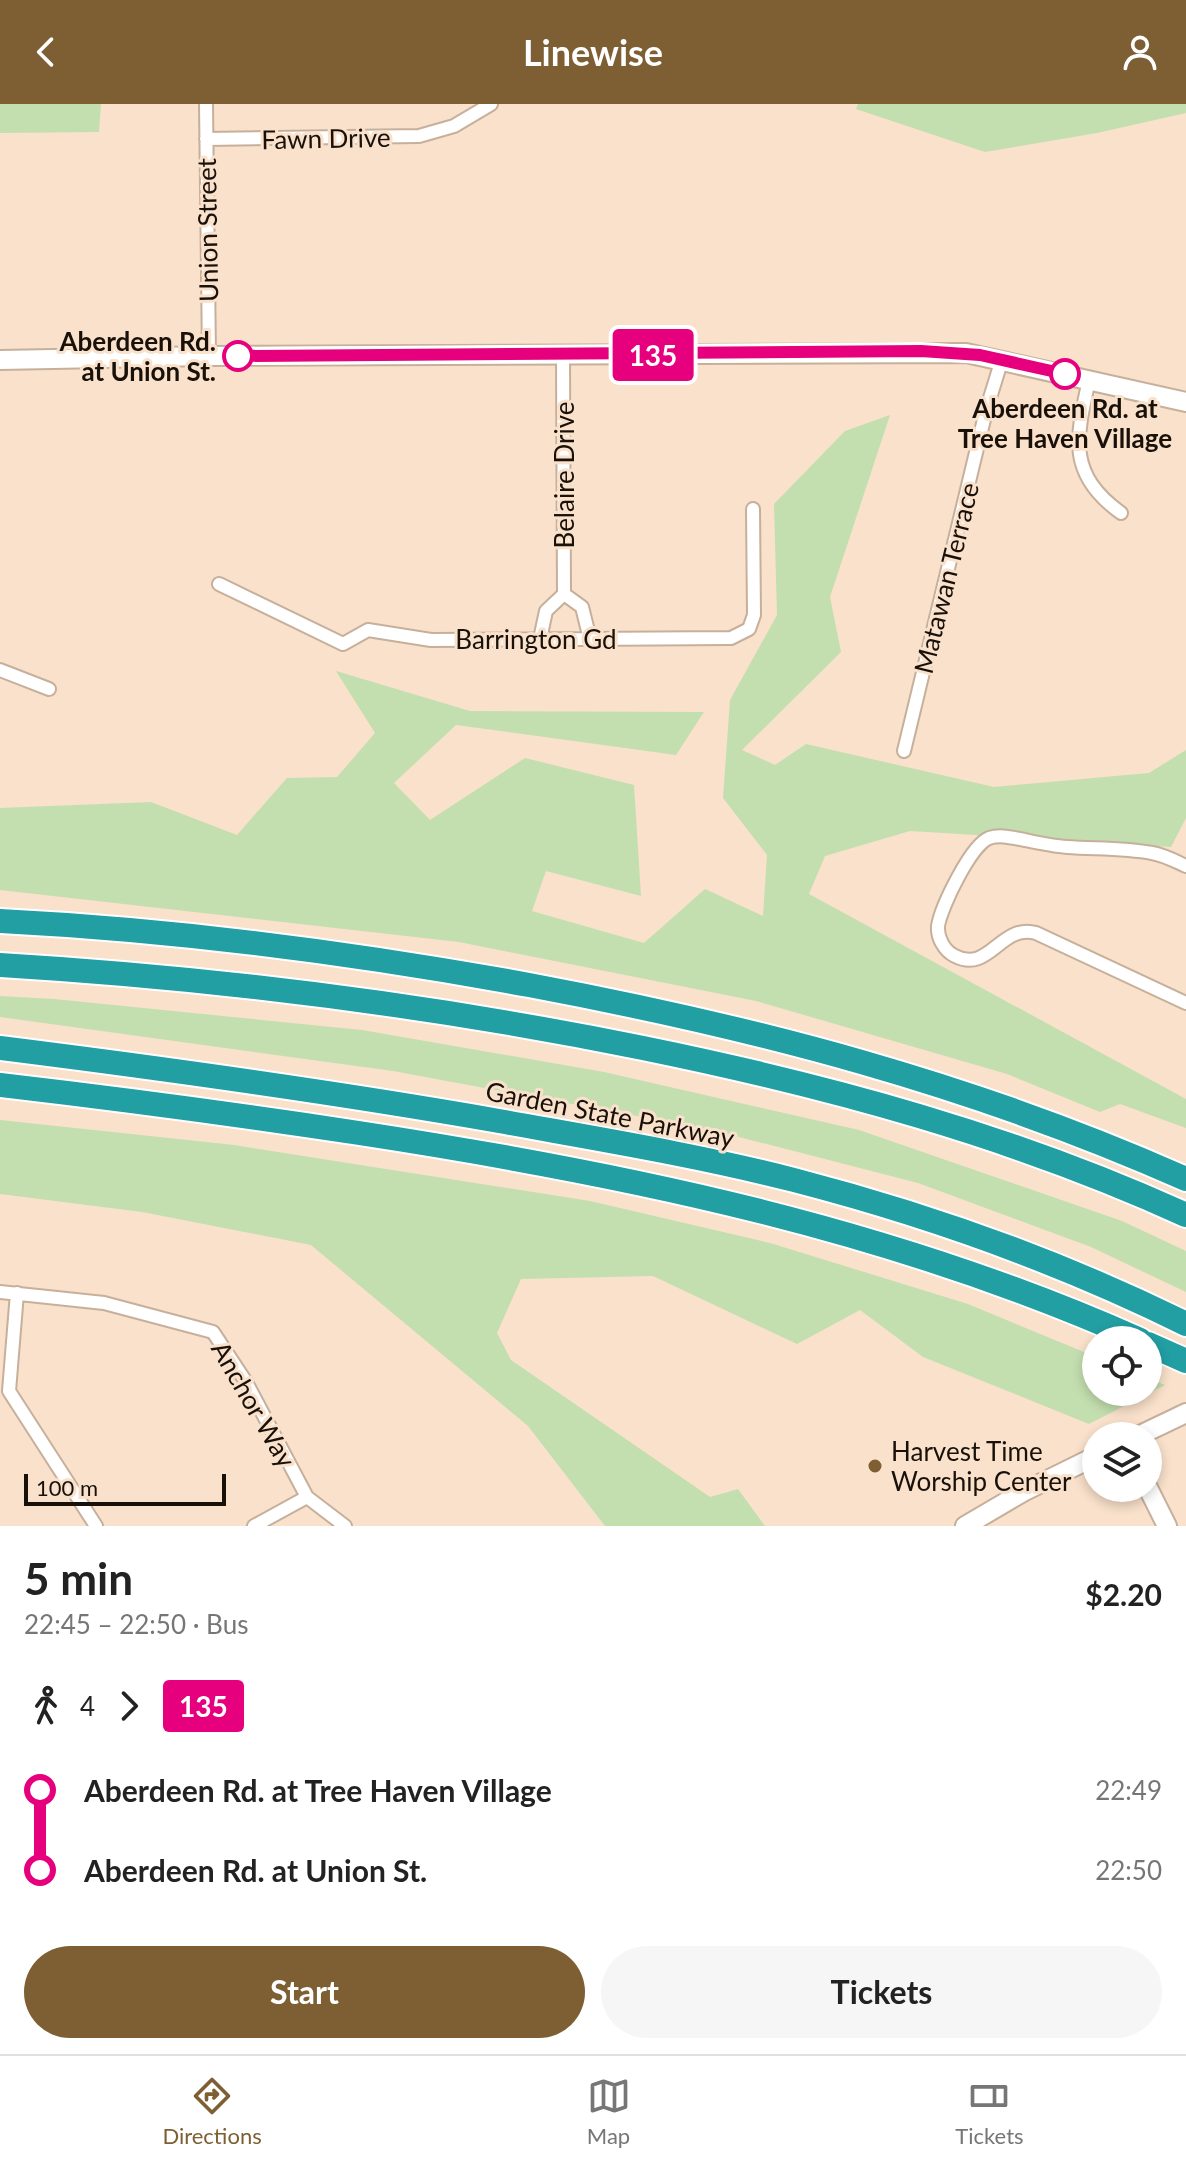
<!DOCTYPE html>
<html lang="en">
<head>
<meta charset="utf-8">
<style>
	:root { --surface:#fff; --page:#f6f6f6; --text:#222; --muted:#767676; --line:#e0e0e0; --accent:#7d5f33 }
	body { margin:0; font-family:Lato,sans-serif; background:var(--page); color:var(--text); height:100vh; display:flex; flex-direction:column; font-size:30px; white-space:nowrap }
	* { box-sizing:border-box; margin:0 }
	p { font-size:26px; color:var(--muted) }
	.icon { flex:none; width:44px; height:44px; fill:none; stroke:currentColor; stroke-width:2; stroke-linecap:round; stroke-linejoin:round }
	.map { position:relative; height:1422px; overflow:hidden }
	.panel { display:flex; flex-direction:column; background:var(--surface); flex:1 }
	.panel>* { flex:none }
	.badge { padding:0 16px; border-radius:6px; font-size:28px; line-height:52px }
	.fabs { position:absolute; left:1082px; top:1222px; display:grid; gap:16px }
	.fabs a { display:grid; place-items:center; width:80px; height:80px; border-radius:50%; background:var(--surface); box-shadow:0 4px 12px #0003; font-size:40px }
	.scale { position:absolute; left:24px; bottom:20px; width:202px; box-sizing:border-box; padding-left:8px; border:4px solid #191109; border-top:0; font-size:22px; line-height:28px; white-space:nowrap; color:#191109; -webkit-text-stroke:6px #f9e1cb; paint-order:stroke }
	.map>.badge { position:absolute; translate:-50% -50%; box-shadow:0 0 0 4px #fff }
	.legs { display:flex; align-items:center; gap:12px; height:88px; padding:0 24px; font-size:26px }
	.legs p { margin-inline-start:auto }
	.headline { display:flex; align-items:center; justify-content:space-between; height:136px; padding:0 24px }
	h1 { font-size:44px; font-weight:700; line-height:60px }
	.button { display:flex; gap:16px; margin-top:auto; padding:16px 24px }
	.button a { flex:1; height:92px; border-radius:48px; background:var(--accent); color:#fff; font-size:32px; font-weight:700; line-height:92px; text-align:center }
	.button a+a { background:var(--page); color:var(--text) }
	ul { padding:0 24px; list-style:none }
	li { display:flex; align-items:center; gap:28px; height:80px; font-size:30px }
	li i { display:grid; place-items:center; width:12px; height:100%; margin:0 10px; background:currentColor }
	li i::after { content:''; width:20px; height:20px; margin:-10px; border:6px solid; border-radius:50%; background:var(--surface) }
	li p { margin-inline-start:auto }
	li:first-child i { background:linear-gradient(#0000 50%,currentColor 0) }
	li:last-child i { background:linear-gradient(currentColor 50%,#0000 0) }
	header { display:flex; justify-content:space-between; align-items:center; height:104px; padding:0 24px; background:var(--accent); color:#fff; font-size:36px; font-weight:700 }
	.tab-bar { display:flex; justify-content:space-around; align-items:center; height:112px; border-top:2px solid var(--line); background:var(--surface); font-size:22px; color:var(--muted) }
	.tab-bar a { display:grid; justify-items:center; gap:4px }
	.tab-bar .current { color:var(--accent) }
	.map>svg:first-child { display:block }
	.green { fill:#c3dfaf }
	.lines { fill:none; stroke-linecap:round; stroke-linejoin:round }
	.street-casing { stroke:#c7b09b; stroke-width:16 }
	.secondary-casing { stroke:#c7b09b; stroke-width:22 }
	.highway-casing { stroke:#fff; stroke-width:28 }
	.street { stroke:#fff; stroke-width:12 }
	.secondary { stroke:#fff; stroke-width:18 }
	.highway { stroke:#229fa3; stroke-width:24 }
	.line-1-casing { stroke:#fff; stroke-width:18 }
	.line-1 { stroke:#e6007e; stroke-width:12 }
	.stop-1-dot { fill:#fff; stroke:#e6007e; stroke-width:4 }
	.poi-dot { fill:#7d5f33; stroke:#f9e1cb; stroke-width:3 }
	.labels { text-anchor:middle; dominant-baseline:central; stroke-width:6; stroke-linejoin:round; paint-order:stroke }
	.street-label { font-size:26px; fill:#191109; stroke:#f9e1cb }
	.stop-label { font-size:26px; font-weight:bold; fill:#191109; stroke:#f9e1cb; text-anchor:end }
	.poi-label { font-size:26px; fill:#191109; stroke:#f9e1cb; text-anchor:start }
</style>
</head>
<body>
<header><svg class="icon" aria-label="back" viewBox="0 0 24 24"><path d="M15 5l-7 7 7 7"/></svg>Linewise<svg class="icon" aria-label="person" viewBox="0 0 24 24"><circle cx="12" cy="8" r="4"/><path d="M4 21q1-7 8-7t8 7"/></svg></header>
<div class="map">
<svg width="1186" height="1422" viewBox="0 0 1186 1422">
	<rect width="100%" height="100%" fill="#f9e1cb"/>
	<path class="green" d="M 0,0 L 101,0 L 99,28 L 0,29 Z
		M 858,0 L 1186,0 L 1186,9 L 1097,29 L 985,48 L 856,5 Z
		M 890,311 L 830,493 L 841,548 L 742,646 L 775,661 L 806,640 L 994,683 L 1149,669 L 1186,646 L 1186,714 L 1171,743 L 910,727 L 825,752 L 809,790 L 1186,995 L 1186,1024 L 1120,1000 L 1100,1008 L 1007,970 L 756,897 L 459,838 L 0,786 L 0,704 L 151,698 L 237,731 L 287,674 L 337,673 L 375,629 L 336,567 L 470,607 L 704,608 L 676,651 L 456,621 L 394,679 L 430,716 L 525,654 L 634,681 L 641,792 L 546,767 L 532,807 L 644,839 L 705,785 L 763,812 L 767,751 L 723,694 L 730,596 L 777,511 L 774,400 L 845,327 Z
		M 0,892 L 54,895 L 362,926 L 604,968 L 859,1026 L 1122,1117 L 1186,1147 L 1186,1188 L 1091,1143 L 918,1079 L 712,1026 L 393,967 L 0,913 Z
		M 0,1016 L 234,1041 L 590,1097 L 770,1139 L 968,1200 L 1096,1253 L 1096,1288 L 1148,1288 L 1148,1274 L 1165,1281 L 1089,1320 L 923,1253 L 860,1206 L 797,1240 L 653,1172 L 521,1175 L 497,1229 L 511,1256 L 710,1393 L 738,1385 L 765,1422 L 605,1422 L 528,1322 L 311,1141 L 142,1108 L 0,1090 Z"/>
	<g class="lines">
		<defs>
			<path id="street" d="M 206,0 L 209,252
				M 206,35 L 419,32 L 454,22 L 491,0
				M 563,252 L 564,490
				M 1089,276 C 1076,334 1067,370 1121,409
				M 219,480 L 343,540 L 368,526 L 431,536 L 731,534 L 749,525 L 754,511 L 753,405
				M 540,535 L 546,507 L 564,490 L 582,503 L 590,535
				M 0,566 L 49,585
				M 904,647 L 986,307 L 1002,255
				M 1186,762 C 1175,757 1164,751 1152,749 C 1124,744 1095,745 1067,743 C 1053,742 1039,739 1025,736 C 1013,734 1001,730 989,734 C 971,741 941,803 938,822 C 937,833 944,847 955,852 C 989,870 1001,819 1036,829 L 1186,899
				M 0,1188 L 104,1199 L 213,1228 L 246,1278 L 307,1393 L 345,1422
				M 17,1189 L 9,1287 L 96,1422
				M 254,1422 L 307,1393"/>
			<path id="secondary" d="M 0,256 L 209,252 L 966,249 L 1186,298
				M 1138,1332 L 1186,1309
				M 1148,1384 L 1167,1422
				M 965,1422 L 1023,1388 L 1096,1352"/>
			<path id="highway" d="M 0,817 C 178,826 354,849 529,881 C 758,924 972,980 1186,1075
				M 0,861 C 216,874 431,901 643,944 C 829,982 1013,1032 1186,1111
				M 0,944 C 167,965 333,988 499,1017 C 598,1035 697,1051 794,1076 C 929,1111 1061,1158 1186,1220
				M 0,981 C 120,995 240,1011 359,1029 C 627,1070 891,1125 1140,1236
				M 1148,1240 L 1186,1257"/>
		</defs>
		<use href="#street" class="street-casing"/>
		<use href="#secondary" class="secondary-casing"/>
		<use href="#highway" class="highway-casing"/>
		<use href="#street" class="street"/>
		<use href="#secondary" class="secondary"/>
		<use href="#highway" class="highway"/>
	</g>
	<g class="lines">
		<defs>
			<path id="line-1" d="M 238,252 L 921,247 L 980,251 L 1065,270"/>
		</defs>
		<use href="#line-1" class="line-1-casing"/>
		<use href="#line-1" class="line-1"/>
	</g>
	<g class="stop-1-dot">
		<circle cx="238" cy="252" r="14"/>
		<circle cx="1065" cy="270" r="14"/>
	</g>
	<circle class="poi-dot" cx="875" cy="1362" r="8"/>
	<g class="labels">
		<g class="street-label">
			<text transform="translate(326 34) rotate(-1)">Fawn Drive</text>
			<text transform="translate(207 126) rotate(-91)">Union Street</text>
			<text transform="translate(564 371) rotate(-90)">Belaire Drive</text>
			<text transform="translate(946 474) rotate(-76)">Matawan Terrace</text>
			<text x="536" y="535">Barrington Gd</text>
			<text transform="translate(610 1010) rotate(11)">Garden State Parkway</text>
			<text transform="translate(254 1300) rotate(60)">Anchor Way</text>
		</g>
		<g class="stop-label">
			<text x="216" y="237">Aberdeen Rd.<tspan x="216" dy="30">at Union St.</tspan></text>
			<text x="1065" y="304" text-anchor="middle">Aberdeen Rd. at<tspan x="1065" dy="30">Tree Haven Village</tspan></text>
		</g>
		<g class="poi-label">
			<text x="891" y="1347">Harvest Time<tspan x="891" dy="30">Worship Center</tspan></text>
		</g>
	</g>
</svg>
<div class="fabs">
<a><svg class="icon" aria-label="locate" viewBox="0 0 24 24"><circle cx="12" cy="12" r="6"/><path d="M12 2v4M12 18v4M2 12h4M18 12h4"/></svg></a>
<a><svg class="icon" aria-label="layers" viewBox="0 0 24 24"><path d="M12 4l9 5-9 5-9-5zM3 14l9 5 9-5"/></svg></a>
</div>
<div class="scale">100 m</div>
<b class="badge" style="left:653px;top:251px;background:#e6007e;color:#fff">135</b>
</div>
<section class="panel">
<div class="headline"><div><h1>5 min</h1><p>22:45 – 22:50 · Bus</p></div><b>$2.20</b></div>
<div class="legs"><svg class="icon" aria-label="walk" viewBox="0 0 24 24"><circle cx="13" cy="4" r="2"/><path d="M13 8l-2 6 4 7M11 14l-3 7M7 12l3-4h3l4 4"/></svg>4<svg class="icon" aria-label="forward" viewBox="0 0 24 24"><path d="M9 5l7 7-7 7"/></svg><b class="badge" style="background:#e6007e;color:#fff">135</b></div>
<ul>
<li><i style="color:#e6007e"></i><b>Aberdeen Rd. at Tree Haven Village</b><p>22:49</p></li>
<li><i style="color:#e6007e"></i><b>Aberdeen Rd. at Union St.</b><p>22:50</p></li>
</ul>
<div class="button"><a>Start</a><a>Tickets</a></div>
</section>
<nav class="tab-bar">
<a class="current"><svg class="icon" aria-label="directions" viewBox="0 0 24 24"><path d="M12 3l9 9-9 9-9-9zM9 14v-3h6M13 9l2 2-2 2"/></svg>Directions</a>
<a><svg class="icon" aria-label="map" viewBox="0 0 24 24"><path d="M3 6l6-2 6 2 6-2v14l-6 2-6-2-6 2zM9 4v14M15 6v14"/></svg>Map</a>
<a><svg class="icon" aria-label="tickets" viewBox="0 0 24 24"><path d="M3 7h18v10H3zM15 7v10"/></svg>Tickets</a>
</nav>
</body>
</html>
